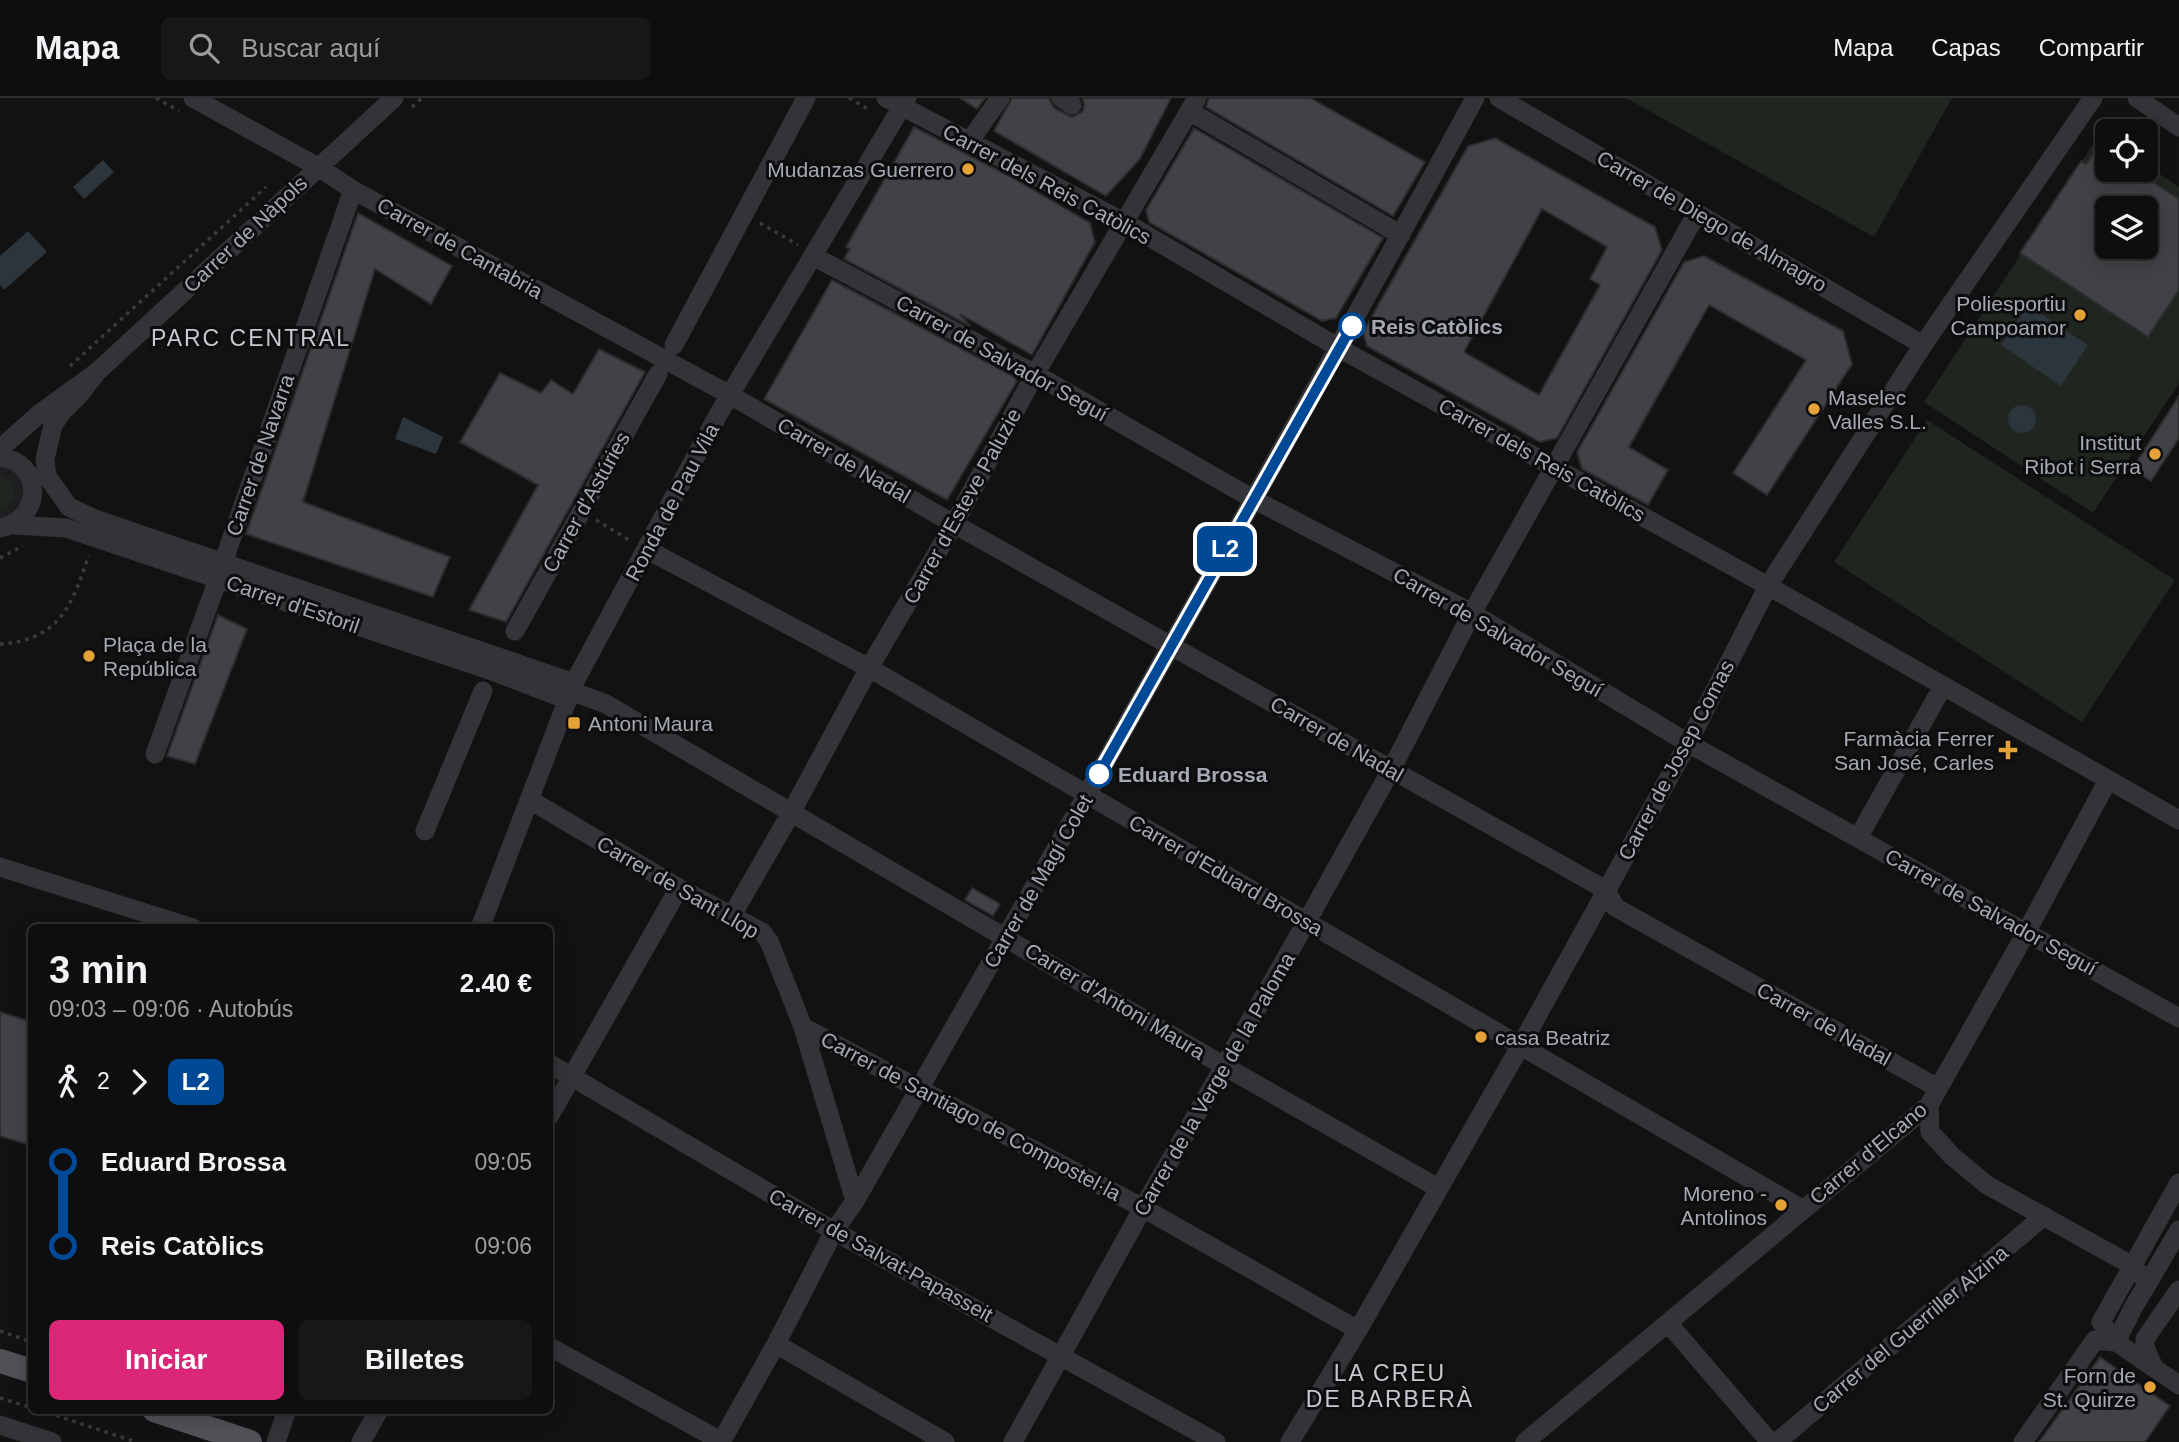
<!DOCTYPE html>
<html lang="es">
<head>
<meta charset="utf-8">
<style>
	:root { --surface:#0e0e0e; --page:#171717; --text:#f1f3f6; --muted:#9b9c9e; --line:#2e2e2e; --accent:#db2777 }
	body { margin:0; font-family:Arial,sans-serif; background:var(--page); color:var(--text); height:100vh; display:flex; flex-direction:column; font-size:26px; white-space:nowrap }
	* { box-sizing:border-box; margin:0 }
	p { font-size:23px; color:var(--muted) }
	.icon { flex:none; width:38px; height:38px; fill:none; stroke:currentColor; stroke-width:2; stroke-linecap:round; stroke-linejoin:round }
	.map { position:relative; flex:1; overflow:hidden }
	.drawer { position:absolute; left:28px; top:826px; width:525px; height:490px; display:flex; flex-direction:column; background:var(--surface); border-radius:10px; box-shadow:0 4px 18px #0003,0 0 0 2px var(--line) }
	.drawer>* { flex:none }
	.badge { padding:0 14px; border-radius:10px; font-size:24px; line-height:46px }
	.tools { position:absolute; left:2095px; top:21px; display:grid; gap:14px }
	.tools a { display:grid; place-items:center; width:63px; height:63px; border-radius:10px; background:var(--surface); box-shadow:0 4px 18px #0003,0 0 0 2px var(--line); font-size:35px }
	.map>.badge { position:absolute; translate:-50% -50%; box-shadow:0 0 0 4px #fff }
	.legs { display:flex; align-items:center; gap:10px; height:77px; padding:0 21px; font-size:23px }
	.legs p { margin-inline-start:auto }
	.summary { display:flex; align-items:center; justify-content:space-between; height:119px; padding:0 21px }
	h1 { font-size:38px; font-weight:700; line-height:52px }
	.action { display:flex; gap:14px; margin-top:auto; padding:14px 21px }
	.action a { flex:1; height:80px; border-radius:10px; background:var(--accent); color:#fff; font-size:28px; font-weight:700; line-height:80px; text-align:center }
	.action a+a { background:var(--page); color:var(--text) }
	ul { padding:0 21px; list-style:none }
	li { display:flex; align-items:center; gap:24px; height:84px; font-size:26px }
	li i { display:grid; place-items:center; width:10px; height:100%; margin:0 9px; background:currentColor }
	li i::after { content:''; width:18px; height:18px; margin:-9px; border:5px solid; border-radius:50%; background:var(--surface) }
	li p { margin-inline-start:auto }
	li:first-child i { background:linear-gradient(#0000 50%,currentColor 0) }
	li:last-child i { background:linear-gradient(currentColor 50%,#0000 0) }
	header { display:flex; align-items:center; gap:42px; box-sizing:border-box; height:98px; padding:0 35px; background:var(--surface); border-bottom:2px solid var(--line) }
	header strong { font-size:33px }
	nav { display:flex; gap:38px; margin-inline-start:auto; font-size:24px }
	.search { width:490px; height:63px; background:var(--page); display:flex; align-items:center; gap:18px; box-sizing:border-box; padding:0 24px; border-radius:10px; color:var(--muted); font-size:26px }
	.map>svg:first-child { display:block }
	.built { fill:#1e1e20 }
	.green { fill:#1e261f; fill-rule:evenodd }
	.water { fill:#2c353b }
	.building { fill:#414246; stroke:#2c2c2f; stroke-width:2; fill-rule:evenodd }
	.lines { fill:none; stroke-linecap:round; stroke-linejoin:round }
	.path { stroke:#393b3f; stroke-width:3.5; stroke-dasharray:3.5 5; stroke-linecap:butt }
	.minor { stroke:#333438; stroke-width:19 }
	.major { stroke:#4f5157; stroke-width:24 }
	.line-1-casing { stroke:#fff; stroke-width:16 }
	.line-1 { stroke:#004996; stroke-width:10 }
	.poi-dot { fill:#e4a239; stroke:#0d0d0e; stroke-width:2.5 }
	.stop-1-dot { fill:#fff; stroke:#004996; stroke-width:3.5 }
	.labels { text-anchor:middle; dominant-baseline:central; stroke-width:6; stroke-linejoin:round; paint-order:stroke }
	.poi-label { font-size:21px; fill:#a4a9b3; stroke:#0d0d0e; text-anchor:end }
	.street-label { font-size:21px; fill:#a4a9b3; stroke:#0d0d0e }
	.stop-label { font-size:21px; font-weight:bold; fill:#a4a9b3; stroke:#0d0d0e; text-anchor:start }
	.neighbourhood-label { font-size:23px; letter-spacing:2px; fill:#c5c8cf; stroke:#0d0d0e }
</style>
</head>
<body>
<header>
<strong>Mapa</strong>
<div class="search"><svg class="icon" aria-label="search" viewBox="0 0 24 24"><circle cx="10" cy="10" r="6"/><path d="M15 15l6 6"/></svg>Buscar aquí</div>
<nav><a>Mapa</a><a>Capas</a><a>Compartir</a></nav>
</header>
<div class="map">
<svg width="2179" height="1344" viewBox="0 0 2179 1344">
	<rect width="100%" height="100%" fill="#121213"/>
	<path class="built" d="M 0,359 L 34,393 L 0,432 Z"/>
	<path class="green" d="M 1626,0 L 1952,0 L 1874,139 Z
		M 2099,37 L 2107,42 L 2107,72 L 2146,72 L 2146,67 L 2179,89 L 2179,285 L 2093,415 L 1924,304 ZM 2107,110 L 2146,110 L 2146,149 L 2107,149 Z
		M 1927,322 L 2175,482 L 2082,624 L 1834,464 Z
		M 0,377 L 12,385 L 15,399 L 7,411 L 0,414 Z"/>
	<path class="water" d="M 103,62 L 114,74 L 84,101 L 73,89 Z
		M 28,133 L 47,154 L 4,192 L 0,187 L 0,158 Z
		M 2028,207 L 2088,247 L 2061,288 L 2001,247 Z
		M2008 321a14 14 0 1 1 28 0a14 14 0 1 1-28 0Z
		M 403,319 L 443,339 L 436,356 L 395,341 Z"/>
	<path class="building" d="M 960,0 L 985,0 L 977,11 Z
		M 1012,0 L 1049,0 L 1054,10 L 1072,19 L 1083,13 L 1084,7 L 1082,0 L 1171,0 L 1140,61 L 1106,98 L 994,33 Z
		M 1209,0 L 1310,0 L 1425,64 L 1393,118 L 1206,9 Z
		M 914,29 L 1015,81 L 1090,125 L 1095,144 L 1032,257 L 960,216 L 970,228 L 844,161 L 850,151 L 846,149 Z
		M 1194,30 L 1383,140 L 1336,220 L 1322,223 L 1149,124 L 1146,112 Z
		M 2107,35 L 2107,72 L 2135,72 L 2179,101 L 2179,192 L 2148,239 L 2020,155 L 2081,63 L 2086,66 ZM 2107,110 L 2146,110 L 2146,149 L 2107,149 Z
		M 1495,40 L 1655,129 L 1662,152 L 1557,340 L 1540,344 L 1367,248 L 1363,234 L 1468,48 ZM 1542,111 L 1607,149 L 1590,181 L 1600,187 L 1539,297 L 1464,254 Z
		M 358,115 L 452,168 L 431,206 L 375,171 L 303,404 L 450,459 L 433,499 L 246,436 Z
		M 1704,158 L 1843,233 L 1852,266 L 1767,397 L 1733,375 L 1806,262 L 1709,207 L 1629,349 L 1668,372 L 1648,407 L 1582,371 L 1577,354 L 1684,164 Z
		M 832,182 L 1013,278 L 1017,283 L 947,402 L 764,301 Z
		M 599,251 L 645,274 L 506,524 L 469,512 L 538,387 L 460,344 L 500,275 L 541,295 L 551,282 L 573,296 Z
		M 2179,298 L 2179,340 L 2151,383 L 2132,371 Z
		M 218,517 L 247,531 L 195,666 L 167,658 Z
		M 972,790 L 1000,806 L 993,818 L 965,802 Z
		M 0,914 L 32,924 L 32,1048 L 0,1038 Z
		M 2100,1259 L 2170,1308 L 2145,1344 L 2039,1344 Z"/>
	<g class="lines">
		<path class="path" d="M 156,0 L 179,13
			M 849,0 L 870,12
			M 412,9 L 422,0
			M 760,125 L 798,147
			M 70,268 L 266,89
			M 596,422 L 629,442
			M 0,460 L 23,448
			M 0,546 C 60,542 72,507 89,457
			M 0,1233 L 32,1244
			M 0,1300 L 32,1310
			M 40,1312 L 136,1344
			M 243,1312 L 247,1312"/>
		<path class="minor" d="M 193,0 L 318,69 L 353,92 L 730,297 L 954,426 L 1606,792 L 1615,809 L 1938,990
			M 886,0 L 1124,124 L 1339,250 L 1768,488 L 2179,722
			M 1061,0 L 1072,7
			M 1499,0 L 1923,247
			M 2137,0 L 2179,29
			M 1189,13 L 1401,137
			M 969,44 L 1000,0
			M 813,158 L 1035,276 L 1253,401 L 1472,515 L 1688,645 L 2179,920
			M 674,247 L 806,0
			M 97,274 L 80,296 L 62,314 L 53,327 L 45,361 L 47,378 L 69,409 L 95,421 L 574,585
			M 0,351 L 39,316 L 97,274 L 394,0
			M 0,359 C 44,364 43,422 0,430
			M 14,427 L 66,430 L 492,573 L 568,602
			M 646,451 L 869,570 L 1802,1111
			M 223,465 L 353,92
			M 515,533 L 658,276
			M 571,593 L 606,606 L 1224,968 L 1438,1090
			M 155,656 L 218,481
			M 530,702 L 679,790 L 762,834 L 769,843 L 803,929 L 855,1103
			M 425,733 L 483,593
			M 1858,740 L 1943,588
			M 0,769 L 193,830
			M 731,819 L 791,715 L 869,570 L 954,426 L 1035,276 L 1197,0
			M 480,830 L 574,585 L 719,315 L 907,0
			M 803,929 L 1143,1110 L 1358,1232
			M 550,966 L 834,1133 L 1216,1344
			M 1929,1007 L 1930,1034 L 1952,1058 L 1987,1087 L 2133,1168 L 2148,1185 L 2134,1208 L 2116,1244
			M 550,1017 L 679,790
			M 2179,1085 L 2101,1224 L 2116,1244 L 2179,1287
			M 2148,1185 L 2179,1132
			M 1668,1225 L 1770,1344
			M 776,1246 L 945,1344
			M 550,1249 L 721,1343
			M 2154,1270 L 2145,1249 L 2145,1241 L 2179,1192
			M 0,1327 L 52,1344
			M 276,1344 L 287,1312
			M 361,1344 L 379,1312
			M 721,1344 L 776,1246 L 834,1133 L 855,1103 C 1064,737 1274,371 1475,0
			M 1013,1344 L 1143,1110 L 1307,823 L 1391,672 L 1472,515 L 1697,115
			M 1290,1344 L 1358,1232 L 1521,947 L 1688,645 L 1768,488 L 1923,247 L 2093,0
			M 1525,1344 L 1929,1007 L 2027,833 L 2108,682
			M 1777,1344 L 2044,1118
			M 2023,1344 L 2095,1242 L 2116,1244"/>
		<path class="major" d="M 0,1263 L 32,1273
			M 154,1312 L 250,1344"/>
	</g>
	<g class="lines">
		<defs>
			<path id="line-1" d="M 1099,676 L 1352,228"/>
		</defs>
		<use href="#line-1" class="line-1-casing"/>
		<use href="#line-1" class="line-1"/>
	</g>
	<g class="poi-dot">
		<circle cx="968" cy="71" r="7"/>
		<circle cx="2080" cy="217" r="7"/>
		<circle cx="1814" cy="311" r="7"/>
		<circle cx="2155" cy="356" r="7"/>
		<circle cx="89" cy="558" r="7"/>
		<rect x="567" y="618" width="14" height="14" rx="3.5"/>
		<path d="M2004.5 641.5h7v7h7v7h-7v7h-7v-7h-7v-7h7z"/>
		<circle cx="1481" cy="939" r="7"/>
		<circle cx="1781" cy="1107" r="7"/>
		<circle cx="2150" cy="1289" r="7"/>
	</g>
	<g class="stop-1-dot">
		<circle cx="1352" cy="228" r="12"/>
		<circle cx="1099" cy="676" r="12"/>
	</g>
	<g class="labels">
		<g class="poi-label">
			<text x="954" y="71">Mudanzas Guerrero</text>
			<text x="2066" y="205">Poliesportiu<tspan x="2066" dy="24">Campoamor</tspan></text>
			<text x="1828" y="299" text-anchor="start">Maselec<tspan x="1828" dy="24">Valles S.L.</tspan></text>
			<text x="2141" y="344">Institut<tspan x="2141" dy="24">Ribot i Serra</tspan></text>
			<text x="103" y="546" text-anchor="start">Plaça de la<tspan x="103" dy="24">República</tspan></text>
			<text x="588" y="625" text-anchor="start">Antoni Maura</text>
			<text x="1994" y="640">Farmàcia Ferrer<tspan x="1994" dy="24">San José, Carles</tspan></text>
			<text x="1495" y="939" text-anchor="start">casa Beatriz</text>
			<text x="1767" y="1095">Moreno -<tspan x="1767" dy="24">Antolinos</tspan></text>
			<text x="2136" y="1277">Forn de<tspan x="2136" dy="24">St. Quirze</tspan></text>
		</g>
		<g class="street-label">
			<text transform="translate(1047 86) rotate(28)">Carrer dels Reis Catòlics</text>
			<text transform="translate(1712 123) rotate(30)">Carrer de Diego de Almagro</text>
			<text transform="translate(245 136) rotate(-43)">Carrer de Nàpols</text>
			<text transform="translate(460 150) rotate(29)">Carrer de Cantabria</text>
			<text transform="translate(1002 260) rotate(29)">Carrer de Salvador Seguí</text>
			<text transform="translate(260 357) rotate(-71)">Carrer de Navarra</text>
			<text transform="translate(844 362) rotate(30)">Carrer de Nadal</text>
			<text transform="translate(1542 362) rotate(29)">Carrer dels Reis Catòlics</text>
			<text transform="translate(586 404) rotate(-61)">Carrer d'Astúries</text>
			<text transform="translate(672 404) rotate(-62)">Ronda de Pau Vila</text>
			<text transform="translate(962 408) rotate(-61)">Carrer d'Esteve Paluzie</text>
			<text transform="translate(293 506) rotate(19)">Carrer d'Estoril</text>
			<text transform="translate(1498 534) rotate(30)">Carrer de Salvador Seguí</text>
			<text transform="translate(1337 641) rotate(30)">Carrer de Nadal</text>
			<text transform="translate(1676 662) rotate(-62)">Carrer de Josep Comas</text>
			<text transform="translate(1226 777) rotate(30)">Carrer d'Eduard Brossa</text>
			<text transform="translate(1038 783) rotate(-60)">Carrer de Magí Colet</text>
			<text transform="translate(678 789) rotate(30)">Carrer de Sant Llop</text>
			<text transform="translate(1991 814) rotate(29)">Carrer de Salvador Seguí</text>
			<text transform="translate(1115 903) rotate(31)">Carrer d'Antoni Maura</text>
			<text transform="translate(1824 926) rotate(29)">Carrer de Nadal</text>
			<text transform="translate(1214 986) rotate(-60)">Carrer de la Verge de la Paloma</text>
			<text transform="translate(971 1018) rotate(28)">Carrer de Santiago de Compostel·la</text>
			<text transform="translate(1868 1055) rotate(-40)">Carrer d'Elcano</text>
			<text transform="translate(881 1157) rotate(29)">Carrer de Salvat-Papasseit</text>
			<text transform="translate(1910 1231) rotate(-40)">Carrer del Guerriller Alzina</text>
		</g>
		<g class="stop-label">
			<text x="1371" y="228">Reis Catòlics</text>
			<text x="1118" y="676">Eduard Brossa</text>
		</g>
		<g class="neighbourhood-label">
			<text x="251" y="240">PARC CENTRAL</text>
			<text x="1390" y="1275">LA CREU<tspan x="1390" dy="26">DE BARBERÀ</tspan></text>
		</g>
	</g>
</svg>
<div class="tools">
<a><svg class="icon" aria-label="locate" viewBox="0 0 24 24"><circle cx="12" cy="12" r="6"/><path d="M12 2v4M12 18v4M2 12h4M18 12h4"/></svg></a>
<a><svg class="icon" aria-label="layers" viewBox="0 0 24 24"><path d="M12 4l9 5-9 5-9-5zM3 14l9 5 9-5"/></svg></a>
</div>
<b class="badge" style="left:1225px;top:451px;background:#004996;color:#fff">L2</b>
<section class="drawer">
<div class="summary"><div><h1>3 min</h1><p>09:03 – 09:06 · Autobús</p></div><b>2.40 €</b></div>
<div class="legs"><svg class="icon" aria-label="walk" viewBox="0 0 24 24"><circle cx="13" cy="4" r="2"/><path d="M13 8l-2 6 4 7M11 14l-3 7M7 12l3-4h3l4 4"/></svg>2<svg class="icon" aria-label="forward" viewBox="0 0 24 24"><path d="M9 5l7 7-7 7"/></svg><b class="badge" style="background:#004996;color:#fff">L2</b></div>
<ul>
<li><i style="color:#004996"></i><b>Eduard Brossa</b><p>09:05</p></li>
<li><i style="color:#004996"></i><b>Reis Catòlics</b><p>09:06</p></li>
</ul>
<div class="action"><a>Iniciar</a><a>Billetes</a></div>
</section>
</div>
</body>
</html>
